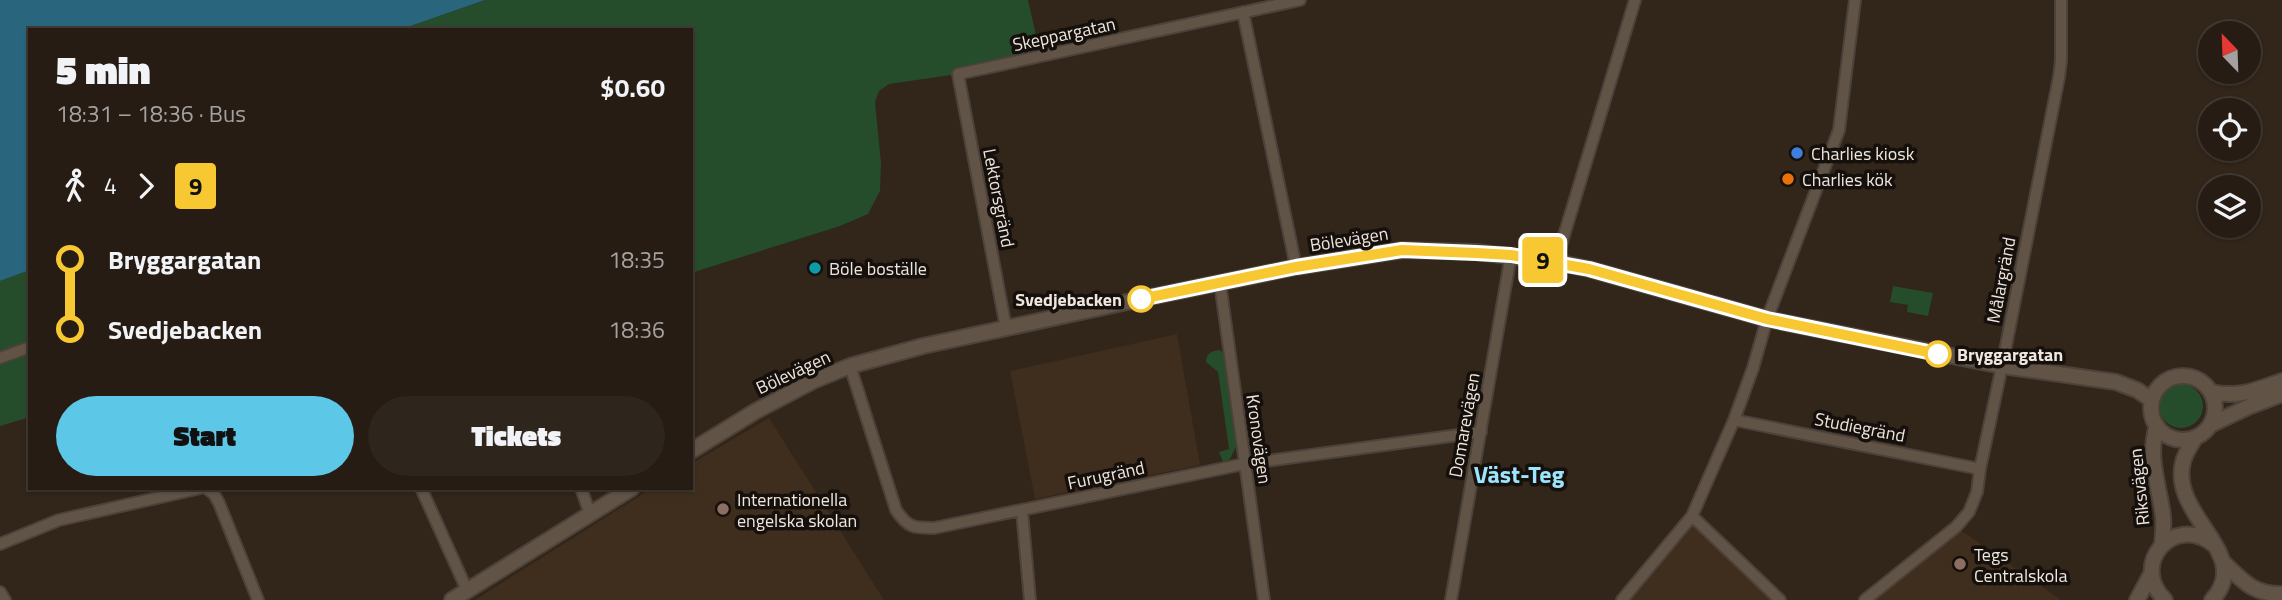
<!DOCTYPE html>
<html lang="en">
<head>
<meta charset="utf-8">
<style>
	:root { --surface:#261c14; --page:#2e251d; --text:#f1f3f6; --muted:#a4a1a0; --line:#423a34; --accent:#5dc7e8 }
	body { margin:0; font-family:"Titillium Web",sans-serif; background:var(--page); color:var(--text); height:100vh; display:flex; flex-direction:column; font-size:26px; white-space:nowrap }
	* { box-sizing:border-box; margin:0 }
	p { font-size:23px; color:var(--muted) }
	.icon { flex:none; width:38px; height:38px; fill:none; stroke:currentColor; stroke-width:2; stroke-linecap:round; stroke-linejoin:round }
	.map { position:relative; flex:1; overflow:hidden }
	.drawer { position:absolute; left:28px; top:28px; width:665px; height:462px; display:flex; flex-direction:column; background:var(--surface); border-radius:0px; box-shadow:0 2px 5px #0004,0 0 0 2px var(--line) }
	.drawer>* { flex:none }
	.badge { padding:0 14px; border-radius:5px; font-size:24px; line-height:46px }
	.needle { width:46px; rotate:337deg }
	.tools { position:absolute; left:2198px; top:21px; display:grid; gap:14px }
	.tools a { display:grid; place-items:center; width:63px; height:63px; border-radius:50%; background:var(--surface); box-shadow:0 2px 5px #0004,0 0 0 2px var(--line); font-size:35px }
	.map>.badge { position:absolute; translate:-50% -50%; box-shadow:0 0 0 4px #fff }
	.legs { display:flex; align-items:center; gap:10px; height:77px; padding:0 28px; font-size:23px }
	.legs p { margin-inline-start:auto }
	.headline { display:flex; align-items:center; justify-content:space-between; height:119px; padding:0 28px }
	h1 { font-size:38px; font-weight:800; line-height:52px }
	.button { display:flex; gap:14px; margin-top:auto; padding:14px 28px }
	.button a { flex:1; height:80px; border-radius:42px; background:var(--accent); color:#111; font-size:28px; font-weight:800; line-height:80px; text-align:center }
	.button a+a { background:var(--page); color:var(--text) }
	ul { padding:0 28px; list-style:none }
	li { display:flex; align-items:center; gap:24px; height:70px; font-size:26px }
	li i { display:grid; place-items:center; width:10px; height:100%; margin:0 9px; background:currentColor }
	li i::after { content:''; width:18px; height:18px; margin:-9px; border:5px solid; border-radius:50%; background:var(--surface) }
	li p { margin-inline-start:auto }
	li:first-child i { background:linear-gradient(#0000 50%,currentColor 0) }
	li:last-child i { background:linear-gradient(currentColor 50%,#0000 0) }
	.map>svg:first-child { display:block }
	.built { fill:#3f2e1e }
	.green { fill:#254c2b }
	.water { fill:#29667e }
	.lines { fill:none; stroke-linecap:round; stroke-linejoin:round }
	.street-casing { stroke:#4c4239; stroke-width:14 }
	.secondary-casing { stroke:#4c4239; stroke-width:18 }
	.street { stroke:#625347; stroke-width:10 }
	.secondary { stroke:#625347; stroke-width:14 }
	.line-1-casing { stroke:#fff; stroke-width:16 }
	.line-1 { stroke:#f7c832; stroke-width:10 }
	.shop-dot { fill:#3f7fe0; stroke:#15100b; stroke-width:2.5 }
	.food-dot { fill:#e8710a; stroke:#15100b; stroke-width:2.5 }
	.culture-dot { fill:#0f9aa8; stroke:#15100b; stroke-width:2.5 }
	.stop-1-dot { fill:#fff; stroke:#f7c832; stroke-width:3.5 }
	.education-dot { fill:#8d6e63; stroke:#15100b; stroke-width:2.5 }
	.labels { text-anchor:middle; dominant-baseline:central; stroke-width:7; stroke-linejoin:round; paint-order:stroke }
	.street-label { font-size:18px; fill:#efe6df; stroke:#15100b }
	.poi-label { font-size:18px; fill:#efe6df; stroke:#15100b; text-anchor:start }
	.stop-label { font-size:18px; font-weight:bold; fill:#efe6df; stroke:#15100b; text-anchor:end }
	.district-label { font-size:24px; font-weight:bold; fill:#9ce5fe; stroke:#15100b }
</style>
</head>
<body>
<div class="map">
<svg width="2282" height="600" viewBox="0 0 2282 600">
	<rect width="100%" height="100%" fill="#32251a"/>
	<path class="built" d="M 1177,334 L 1200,465 L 1035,499 L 1010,371 Z
		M 769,418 L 884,600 L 475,600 L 652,488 L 691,488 L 691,464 Z
		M 1692,516 L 1780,600 L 1622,600 Z
		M 1956,527 L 2061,600 L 1865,600 Z"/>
	<path class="green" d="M 485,0 L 1028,0 L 1041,57 L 958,74 L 889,84 L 879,91 L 875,102 L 881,163 L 880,191 L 868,214 L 840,226 L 691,273 L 691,30 L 399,30 Z
		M 30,270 L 30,417 L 0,426 L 0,281 Z
		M 1893,286 L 1933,293 L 1928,316 L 1907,312 L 1908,305 L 1890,302 Z
		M 1220,350 L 1223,353 L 1236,447 L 1230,459 L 1223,462 L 1219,452 L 1229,449 L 1218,372 L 1206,362 C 1206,353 1212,351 1220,350 Z
		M2159 406a22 22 0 1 1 44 0a22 22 0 1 1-44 0Z"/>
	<path class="water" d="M 0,0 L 485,0 L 399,30 L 30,30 L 30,270 L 0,281 Z"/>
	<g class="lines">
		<defs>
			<path id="street" d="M 1243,12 L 1296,267
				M 1556,262 L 1635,0
				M 1220,283 L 1264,600
				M 1006,328 L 958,74 L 1300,0
				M 0,358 L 30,347
				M 850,366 L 896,510 C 908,528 914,528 934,528 L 1244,464 L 1481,432
				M 1734,420 L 1980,469
				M 206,488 L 214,494 L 219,503 L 258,600
				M 421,488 L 467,590
				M 581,488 L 590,514
				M 1022,511 L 1030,600
				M 1692,516 L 1780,600
				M 0,544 L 59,520 L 201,488
				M 0,592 L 5,600
				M 1451,600 L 1511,255
				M 1622,600 L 1692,516 L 1734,420 L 1753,368 L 1767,319 L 1839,130 L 1855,0
				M 1865,600 L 1956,527 L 1969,512 L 1977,492 L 1980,469 L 2002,366 L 2059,77 L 2061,61 L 2061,0"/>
			<path id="secondary" d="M2151 408a32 32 0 1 1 64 0a32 32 0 1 1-64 0Z
				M 2211,392 C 2239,398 2256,390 2282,381
				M 2210,425 L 2248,407 L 2282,394
				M 2157,426 C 2147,456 2159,485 2163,516 C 2164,525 2163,535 2162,545
				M 2195,438 C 2191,445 2185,453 2183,462 C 2169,516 2255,554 2212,600
				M 691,451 L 756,411 L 813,381 L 850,366 L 923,346 L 1141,299 L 1296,267 L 1403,250 L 1476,252 L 1556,262 L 1589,269 L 1767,319 L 2002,366 L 2116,382 L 2137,390 L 2152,400
				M 2224,563 C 2244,582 2253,594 2282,594
				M 452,600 L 632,488
				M 2137,600 L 2151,574
				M 2165,600 C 2129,565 2173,513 2213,544"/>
		</defs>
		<use href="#street" class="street-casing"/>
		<use href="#secondary" class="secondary-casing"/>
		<use href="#street" class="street"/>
		<use href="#secondary" class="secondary"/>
	</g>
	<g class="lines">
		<defs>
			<path id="line-1" d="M 1141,299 L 1296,267 L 1402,250 L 1476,253 L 1511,255 L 1589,269 L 1767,319 L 1938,354"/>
		</defs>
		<use href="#line-1" class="line-1-casing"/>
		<use href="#line-1" class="line-1"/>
	</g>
	<circle class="shop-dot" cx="1797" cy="153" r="7"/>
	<circle class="food-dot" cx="1788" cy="179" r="7"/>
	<circle class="culture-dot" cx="815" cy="268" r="7"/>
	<g class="stop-1-dot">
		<circle cx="1141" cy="299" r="12"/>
		<circle cx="1938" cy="354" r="12"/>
	</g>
	<g class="education-dot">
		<circle cx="723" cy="509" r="7"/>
		<circle cx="1960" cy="564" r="7"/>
	</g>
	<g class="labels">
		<g class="street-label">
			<text transform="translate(1064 34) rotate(-12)">Skeppargatan</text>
			<text transform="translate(999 198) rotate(79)">Lektorsgränd</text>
			<text transform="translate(1349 239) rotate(-9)">Bölevägen</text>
			<text transform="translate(2001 280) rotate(-79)">Målargränd</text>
			<text transform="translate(793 372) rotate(-25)">Bölevägen</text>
			<text transform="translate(1464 425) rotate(-80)">Domarevägen</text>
			<text transform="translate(1860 427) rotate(11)">Studiegränd</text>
			<text transform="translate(1259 439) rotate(82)">Kronovägen</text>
			<text transform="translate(1106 475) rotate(-12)">Furugränd</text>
			<text transform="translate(2139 487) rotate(-96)">Riksvägen</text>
		</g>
		<g class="poi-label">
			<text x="1811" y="153">Charlies kiosk</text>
			<text x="1802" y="179">Charlies kök</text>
			<text x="829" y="268">Böle boställe</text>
			<text x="737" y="499">Internationella<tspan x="737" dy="21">engelska skolan</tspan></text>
			<text x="1974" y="554">Tegs<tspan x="1974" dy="21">Centralskola</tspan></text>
		</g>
		<g class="stop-label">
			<text x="1122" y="299">Svedjebacken</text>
			<text x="1957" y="354" text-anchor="start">Bryggargatan</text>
		</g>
		<g class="district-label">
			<text x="1519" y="474">Väst-Teg</text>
		</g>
	</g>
</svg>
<div class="tools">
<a><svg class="needle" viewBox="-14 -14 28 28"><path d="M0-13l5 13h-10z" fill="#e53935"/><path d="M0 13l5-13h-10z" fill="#a4a1a0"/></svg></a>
<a><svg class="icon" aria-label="locate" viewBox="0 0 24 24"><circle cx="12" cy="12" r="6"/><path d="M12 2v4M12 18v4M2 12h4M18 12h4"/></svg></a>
<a><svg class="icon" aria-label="layers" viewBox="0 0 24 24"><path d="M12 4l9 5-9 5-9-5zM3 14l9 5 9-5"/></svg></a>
</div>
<b class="badge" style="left:1543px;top:260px;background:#f7c832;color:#111">9</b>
<section class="drawer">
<div class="headline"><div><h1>5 min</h1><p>18:31 – 18:36 · Bus</p></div><b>$0.60</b></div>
<div class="legs"><svg class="icon" aria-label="walk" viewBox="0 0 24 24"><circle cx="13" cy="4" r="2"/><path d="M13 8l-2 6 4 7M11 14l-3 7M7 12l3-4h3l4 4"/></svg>4<svg class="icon" aria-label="forward" viewBox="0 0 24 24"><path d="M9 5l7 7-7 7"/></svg><b class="badge" style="background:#f7c832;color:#111">9</b></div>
<ul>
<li><i style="color:#f7c832"></i><b>Bryggargatan</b><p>18:35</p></li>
<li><i style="color:#f7c832"></i><b>Svedjebacken</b><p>18:36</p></li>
</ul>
<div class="button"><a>Start</a><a>Tickets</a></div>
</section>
</div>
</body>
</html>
